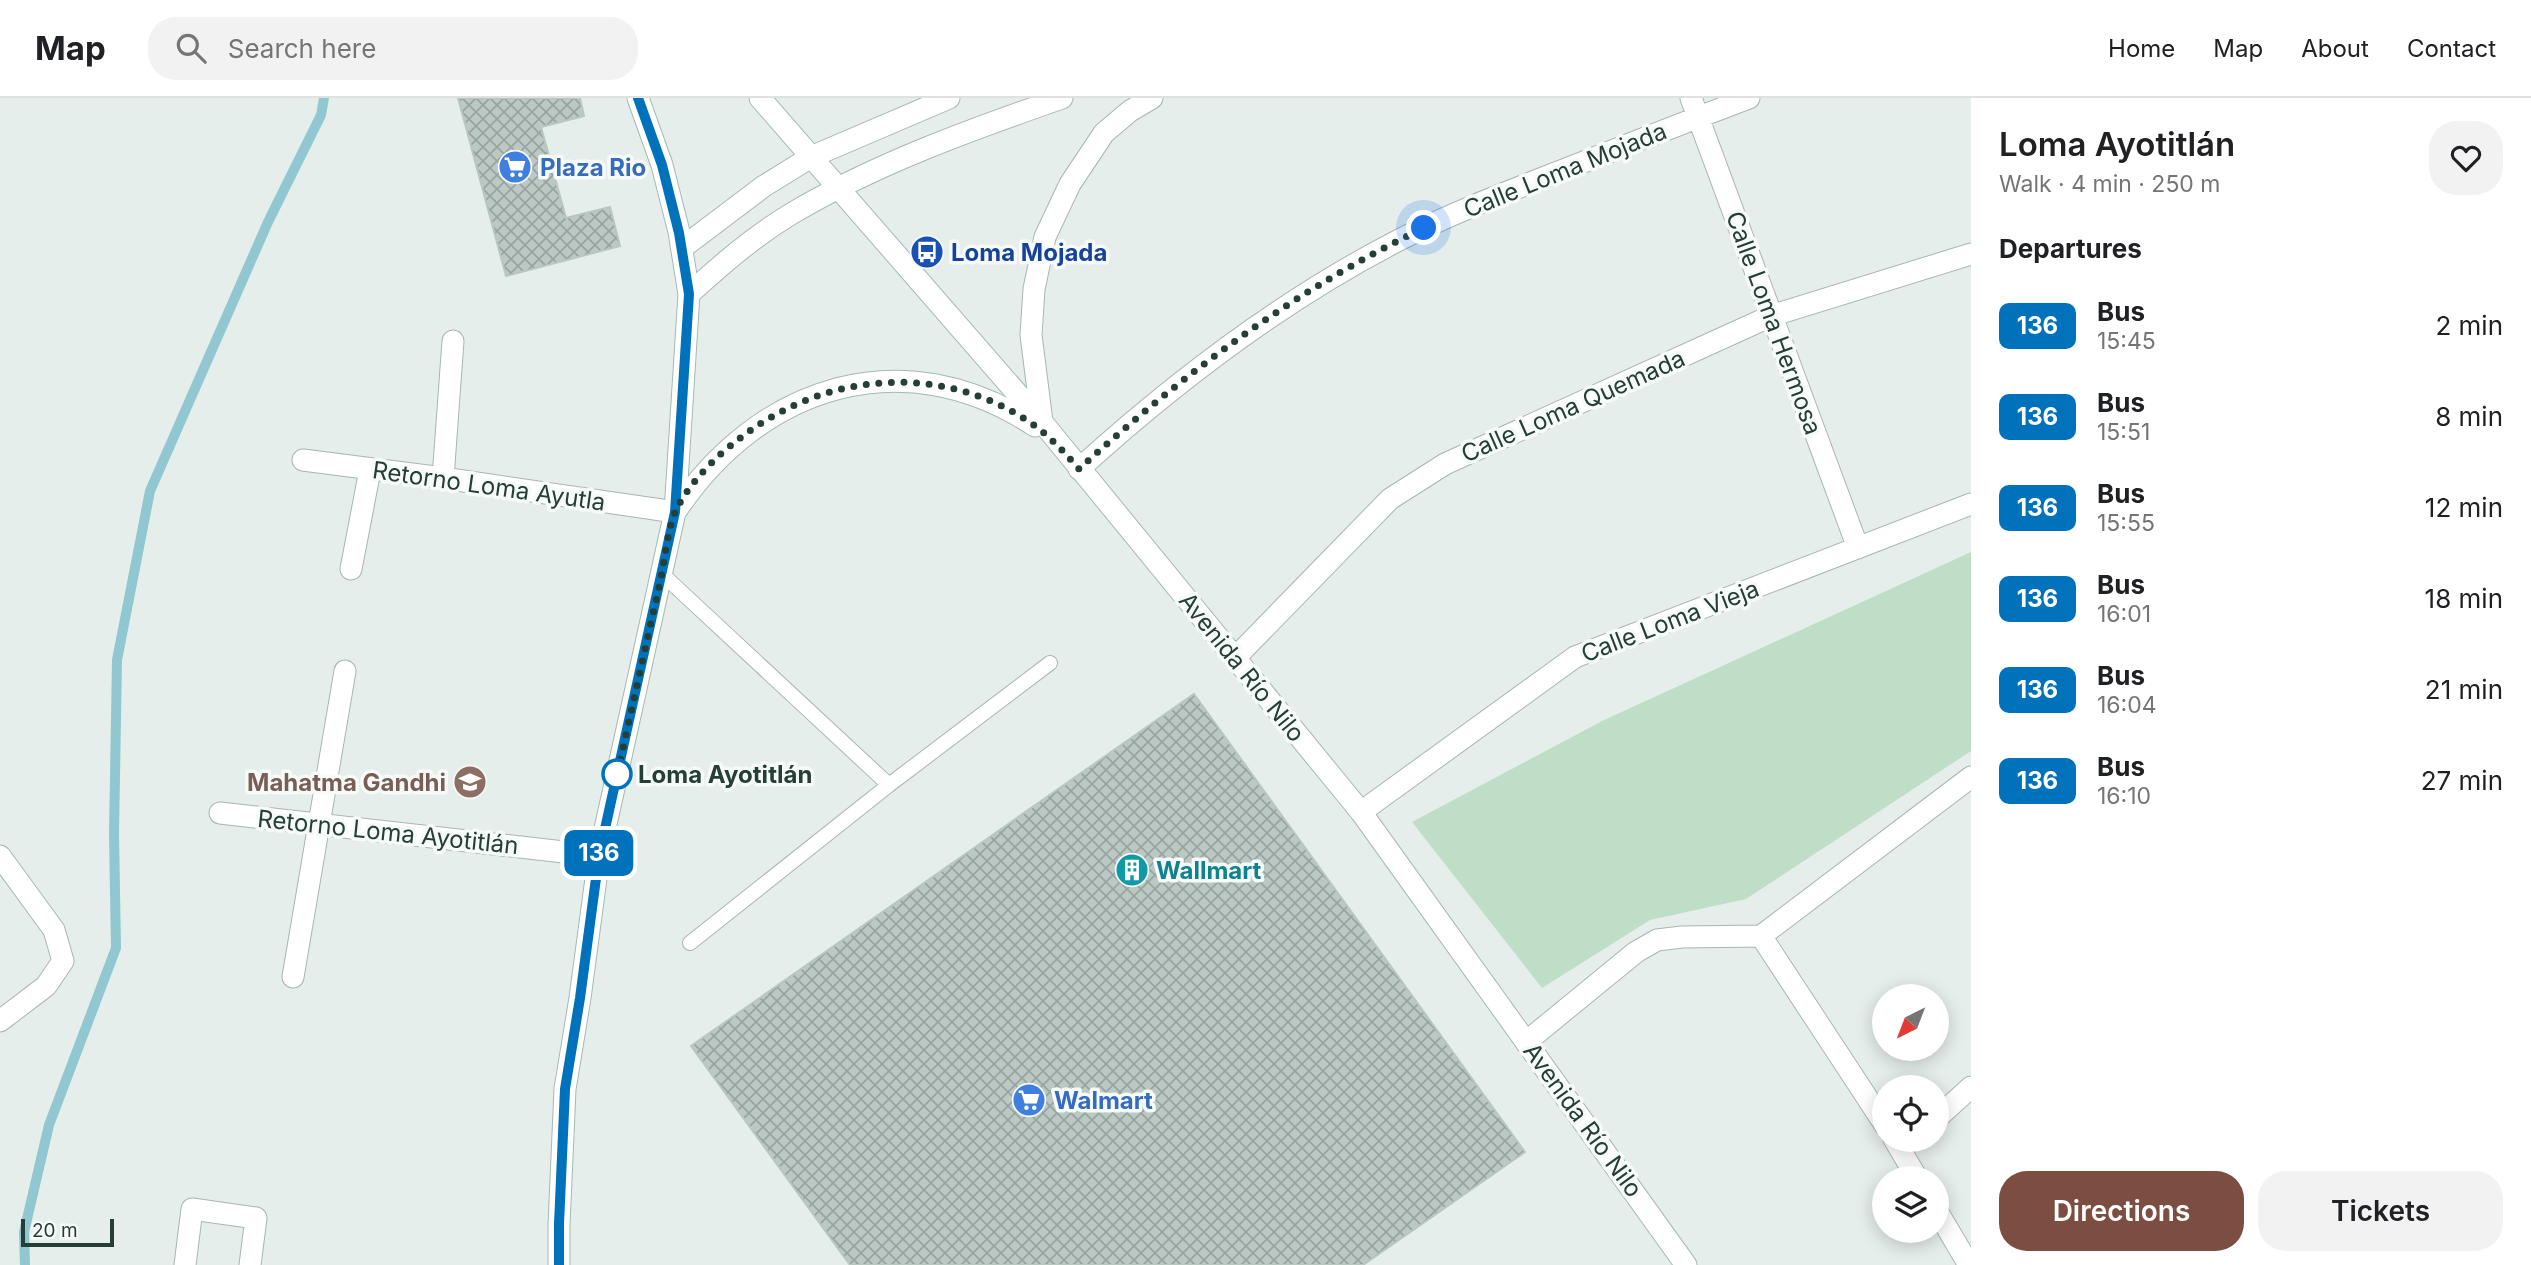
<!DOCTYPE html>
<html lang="en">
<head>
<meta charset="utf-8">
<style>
	:root { --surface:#fff; --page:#f2f2f2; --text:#202124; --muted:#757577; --line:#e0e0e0; --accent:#7c4d41 }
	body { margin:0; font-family:Inter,sans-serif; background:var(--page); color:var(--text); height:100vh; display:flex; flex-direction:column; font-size:26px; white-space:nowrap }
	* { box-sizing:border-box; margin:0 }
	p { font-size:23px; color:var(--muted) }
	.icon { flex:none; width:38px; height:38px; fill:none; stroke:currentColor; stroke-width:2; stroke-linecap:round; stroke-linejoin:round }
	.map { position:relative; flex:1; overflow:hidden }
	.panel { display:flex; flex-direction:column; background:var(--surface); width:560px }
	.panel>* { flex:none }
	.badge { padding:0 14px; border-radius:10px; font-size:24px; line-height:46px }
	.needle { width:46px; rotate:222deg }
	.controls { position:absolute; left:1872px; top:886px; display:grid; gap:14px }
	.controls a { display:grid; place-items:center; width:77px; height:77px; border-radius:50%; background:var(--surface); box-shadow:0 4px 18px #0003; font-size:35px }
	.scale { position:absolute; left:21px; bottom:18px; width:93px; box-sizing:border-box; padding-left:7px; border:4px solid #253f37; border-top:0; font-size:19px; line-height:24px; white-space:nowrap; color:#253f37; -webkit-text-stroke:5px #f6faf8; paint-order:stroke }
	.you { position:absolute; width:35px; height:35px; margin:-18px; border:5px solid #fff; border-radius:50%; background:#1a73e8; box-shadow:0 0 0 10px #1a73e833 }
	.map>.badge { position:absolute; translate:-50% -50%; box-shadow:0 0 0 4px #fff }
	h2 { padding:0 28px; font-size:26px; line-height:63px }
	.round { display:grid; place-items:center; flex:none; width:74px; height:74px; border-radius:28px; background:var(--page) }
	.head { display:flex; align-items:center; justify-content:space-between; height:119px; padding:0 28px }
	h1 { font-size:33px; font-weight:600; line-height:52px }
	.action { display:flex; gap:14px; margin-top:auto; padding:14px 28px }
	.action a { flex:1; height:80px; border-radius:28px; background:var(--accent); color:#fff; font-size:28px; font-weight:600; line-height:80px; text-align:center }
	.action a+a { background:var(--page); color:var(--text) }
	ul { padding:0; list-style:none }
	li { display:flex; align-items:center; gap:21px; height:91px; padding:0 28px }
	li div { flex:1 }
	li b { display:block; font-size:26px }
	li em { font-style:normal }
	li .badge { min-width:77px; font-weight:700; text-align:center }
	header { display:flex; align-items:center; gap:42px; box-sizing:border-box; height:98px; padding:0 35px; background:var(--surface); border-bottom:2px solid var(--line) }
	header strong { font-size:33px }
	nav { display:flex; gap:38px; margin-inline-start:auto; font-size:24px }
	.search { width:490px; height:63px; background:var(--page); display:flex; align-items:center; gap:18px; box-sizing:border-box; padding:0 24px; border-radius:28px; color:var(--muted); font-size:26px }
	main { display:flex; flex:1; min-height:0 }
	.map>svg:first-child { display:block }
	.green { fill:#bfdec7 }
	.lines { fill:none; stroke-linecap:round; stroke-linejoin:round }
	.stream { stroke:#90c7d0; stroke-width:10 }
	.building { fill:url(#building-cross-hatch); stroke:#b8c7c0; stroke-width:2 }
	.service-casing { stroke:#a8b6b1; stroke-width:16 }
	.minor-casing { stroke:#a8b6b1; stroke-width:23 }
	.tertiary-casing { stroke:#a8b6b1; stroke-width:23 }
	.secondary-casing { stroke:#a4b9b1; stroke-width:23 }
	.service { stroke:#fff; stroke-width:14 }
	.minor { stroke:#fff; stroke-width:21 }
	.tertiary { stroke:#fff; stroke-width:21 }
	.secondary { stroke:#fff; stroke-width:21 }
	.line-casing { stroke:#fff; stroke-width:16 }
	.line { stroke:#0072bc; stroke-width:10 }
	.walk { stroke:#253f37; stroke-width:7; stroke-dasharray:0 12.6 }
	.stop-dot { fill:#fff; stroke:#0072bc; stroke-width:3.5 }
	.labels { text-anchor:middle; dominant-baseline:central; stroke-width:7; stroke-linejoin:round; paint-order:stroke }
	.shop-label { font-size:24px; font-weight:bold; fill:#366cbe; stroke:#f6faf8; text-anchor:start }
	.street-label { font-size:24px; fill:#253f37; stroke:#f6faf8 }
	.transit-label { font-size:24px; font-weight:bold; fill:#164399; stroke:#f6faf8; text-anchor:start }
	.stop-label { font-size:24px; font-weight:bold; fill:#253f37; stroke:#f6faf8; text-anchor:start }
	.education-label { font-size:24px; font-weight:bold; fill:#785e54; stroke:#f6faf8; text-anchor:end }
	.culture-label { font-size:24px; font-weight:bold; fill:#0d838f; stroke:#f6faf8; text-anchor:start }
</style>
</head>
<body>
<header>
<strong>Map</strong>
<div class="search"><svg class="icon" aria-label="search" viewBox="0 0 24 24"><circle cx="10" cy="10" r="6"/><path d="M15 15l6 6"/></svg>Search here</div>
<nav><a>Home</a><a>Map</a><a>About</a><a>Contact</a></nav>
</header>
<main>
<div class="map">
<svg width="1971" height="1167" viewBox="0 0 1971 1167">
	<defs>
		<pattern id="building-cross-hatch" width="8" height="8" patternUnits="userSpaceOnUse" patternTransform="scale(1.75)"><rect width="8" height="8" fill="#bbc8c3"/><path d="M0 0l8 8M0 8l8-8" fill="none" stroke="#98a49f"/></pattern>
	</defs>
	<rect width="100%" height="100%" fill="#e5eeea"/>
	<path class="green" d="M 1971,454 L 1971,653 L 1746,801 L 1650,822 L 1542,890 L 1412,724 L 1602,623 Z"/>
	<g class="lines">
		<path class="stream" d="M 25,1167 L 24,1134 L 49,1027 L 116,850 L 114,736 L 117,562 L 150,393 L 268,124 L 321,17 L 324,0"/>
	</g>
	<path class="building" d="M 458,0 L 580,0 L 584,18 L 541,29 L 566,120 L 610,109 L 620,148 L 506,178 Z
		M 1194,596 L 1525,1054 L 1363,1167 L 850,1167 L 691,948 Z"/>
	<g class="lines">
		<defs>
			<path id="service" d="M 662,476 L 889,687
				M 690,845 L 889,687 L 1050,565"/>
			<path id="minor" d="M 1691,0 L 1858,450
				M 1042,324 L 1031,237 L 1034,191 L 1045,139 L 1070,86 L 1104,35 L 1130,13 L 1152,0
				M 303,362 L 443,380 L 675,414
				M 1079,371 C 1177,282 1282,202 1401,141 C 1454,114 1510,93 1566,71 C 1627,47 1688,23 1749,0
				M 443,380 L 453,243
				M 351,471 L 370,372
				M 1235,560 L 1390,401 L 1445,366 L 1771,218 L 1971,156
				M 1361,714 L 1575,559 L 1971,406
				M 220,715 L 599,758
				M 0,758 L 54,832 L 63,863 L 46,888 L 0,923
				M 1761,838 L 1971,679
				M 1761,838 L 1885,1027
				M 293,879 L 345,573
				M 1526,944 L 1636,854 L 1657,842 L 1682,839 L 1761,838
				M 1937,1020 L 1971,989
				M 1894,1041 L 1917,1080
				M 1937,1113 L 1969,1167
				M 185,1167 L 192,1111 L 256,1120 L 250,1167"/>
			<path id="tertiary" d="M 682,150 L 764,88 L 811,59 L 949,0
				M 689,196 C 721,167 753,139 791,116 C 875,66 970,32 1062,0"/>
			<path id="secondary" d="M 760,0 L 1042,324 L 1361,714 L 1686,1167
				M 676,413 C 760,287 904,241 1035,328
				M 559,1167 L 559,1127 L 565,991 L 580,900 L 599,758 L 675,414 L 689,196 L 679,134 L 662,67 L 638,0"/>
		</defs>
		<use href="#service" class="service-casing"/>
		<use href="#minor" class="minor-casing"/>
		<use href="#tertiary" class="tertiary-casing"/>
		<use href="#secondary" class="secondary-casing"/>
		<use href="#service" class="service"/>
		<use href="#minor" class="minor"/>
		<use href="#tertiary" class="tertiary"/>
		<use href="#secondary" class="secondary"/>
	</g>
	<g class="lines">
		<defs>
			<path id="line" d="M 559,1167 L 559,1126 L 565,991 L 580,900 L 599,758 L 675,414 L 689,196 L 679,135 L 662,67 L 638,0"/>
		</defs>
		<use href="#line" class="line-casing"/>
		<use href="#line" class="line"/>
		<path class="walk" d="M 617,676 L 616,681 C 631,615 645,550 660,485 C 664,465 668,429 676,412 C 690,384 717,357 743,338 C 829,272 949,264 1038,330 C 1053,342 1066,356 1079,371 C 1183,276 1296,191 1424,130"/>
	</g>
	<defs>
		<symbol id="supermarket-disc" viewBox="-11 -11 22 22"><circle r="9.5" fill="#3f7fe0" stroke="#f6faf8"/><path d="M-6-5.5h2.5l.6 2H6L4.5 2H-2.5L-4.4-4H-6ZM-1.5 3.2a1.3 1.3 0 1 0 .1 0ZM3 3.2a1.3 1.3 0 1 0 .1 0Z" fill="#fff"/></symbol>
		<symbol id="bus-disc" viewBox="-11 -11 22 22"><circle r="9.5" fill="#1a4fb4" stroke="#f6faf8"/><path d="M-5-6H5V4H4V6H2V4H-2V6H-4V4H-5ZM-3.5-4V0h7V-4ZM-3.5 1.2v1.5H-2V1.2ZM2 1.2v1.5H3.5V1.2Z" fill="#fff"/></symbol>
		<symbol id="school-disc" viewBox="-11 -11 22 22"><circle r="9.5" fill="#8d6e63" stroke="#f6faf8"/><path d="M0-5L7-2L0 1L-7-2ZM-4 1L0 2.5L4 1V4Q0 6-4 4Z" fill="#fff"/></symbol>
		<symbol id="building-disc" viewBox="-11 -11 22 22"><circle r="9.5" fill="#0f9aa8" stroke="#f6faf8"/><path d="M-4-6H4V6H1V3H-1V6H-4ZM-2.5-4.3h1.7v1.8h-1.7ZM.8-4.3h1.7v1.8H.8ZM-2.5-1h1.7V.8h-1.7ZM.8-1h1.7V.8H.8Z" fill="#fff"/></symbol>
	</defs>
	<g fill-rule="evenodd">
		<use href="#supermarket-disc" x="496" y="50" width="38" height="38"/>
		<use href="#bus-disc" x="908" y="135" width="38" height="38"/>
		<use href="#school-disc" x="451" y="665" width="38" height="38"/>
		<use href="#building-disc" x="1113" y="753" width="38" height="38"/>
		<use href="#supermarket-disc" x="1010" y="983" width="38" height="38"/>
	</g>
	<circle class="stop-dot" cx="617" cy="676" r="14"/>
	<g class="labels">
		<g class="shop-label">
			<text x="540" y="69">Plaza Rio</text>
			<text x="1054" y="1002">Walmart</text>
		</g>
		<g class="street-label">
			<text transform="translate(1565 72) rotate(-22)">Calle Loma Mojada</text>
			<text transform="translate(1774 225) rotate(70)">Calle Loma Hermosa</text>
			<text transform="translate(1573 308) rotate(-24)">Calle Loma Quemada</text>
			<text transform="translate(489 388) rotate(8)">Retorno Loma Ayutla</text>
			<text transform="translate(1670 523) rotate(-21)">Calle Loma Vieja</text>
			<text transform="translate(1242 569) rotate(51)">Avenida Río Nilo</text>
			<text transform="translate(388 734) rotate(6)">Retorno Loma Ayotitlán</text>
			<text transform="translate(1583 1022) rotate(54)">Avenida Río Nilo</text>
		</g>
		<g class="transit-label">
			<text x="951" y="154">Loma Mojada</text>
		</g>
		<g class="stop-label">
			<text x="638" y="676">Loma Ayotitlán</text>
		</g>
		<g class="education-label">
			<text x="446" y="684">Mahatma Gandhi</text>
		</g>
		<g class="culture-label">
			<text x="1156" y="772">Wallmart</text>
		</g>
	</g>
</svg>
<div class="controls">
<a><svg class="needle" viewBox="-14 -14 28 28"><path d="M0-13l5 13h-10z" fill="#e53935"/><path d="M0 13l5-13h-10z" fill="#757577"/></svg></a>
<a><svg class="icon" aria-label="locate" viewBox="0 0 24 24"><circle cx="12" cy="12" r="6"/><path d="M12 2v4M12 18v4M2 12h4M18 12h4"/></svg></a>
<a><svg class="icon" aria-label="layers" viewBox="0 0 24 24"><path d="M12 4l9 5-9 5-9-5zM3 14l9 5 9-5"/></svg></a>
</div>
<div class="scale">20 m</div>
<div class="you" style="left:1424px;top:130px"></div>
<b class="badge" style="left:599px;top:755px;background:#0072bc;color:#fff">136</b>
</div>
<section class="panel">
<div class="head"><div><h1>Loma Ayotitlán</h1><p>Walk · 4 min · 250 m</p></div><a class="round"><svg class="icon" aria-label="heart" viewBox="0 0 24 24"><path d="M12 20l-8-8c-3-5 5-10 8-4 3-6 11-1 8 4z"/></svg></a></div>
<h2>Departures</h2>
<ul>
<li><span class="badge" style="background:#0072bc;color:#fff">136</span><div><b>Bus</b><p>15:45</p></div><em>2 min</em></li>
<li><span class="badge" style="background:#0072bc;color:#fff">136</span><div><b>Bus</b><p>15:51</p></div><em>8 min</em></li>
<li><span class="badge" style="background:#0072bc;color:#fff">136</span><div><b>Bus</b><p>15:55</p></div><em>12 min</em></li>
<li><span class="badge" style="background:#0072bc;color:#fff">136</span><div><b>Bus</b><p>16:01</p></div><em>18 min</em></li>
<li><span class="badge" style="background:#0072bc;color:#fff">136</span><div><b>Bus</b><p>16:04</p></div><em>21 min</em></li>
<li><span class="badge" style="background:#0072bc;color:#fff">136</span><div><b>Bus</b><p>16:10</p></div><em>27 min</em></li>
</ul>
<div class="action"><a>Directions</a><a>Tickets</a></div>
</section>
</main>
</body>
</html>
